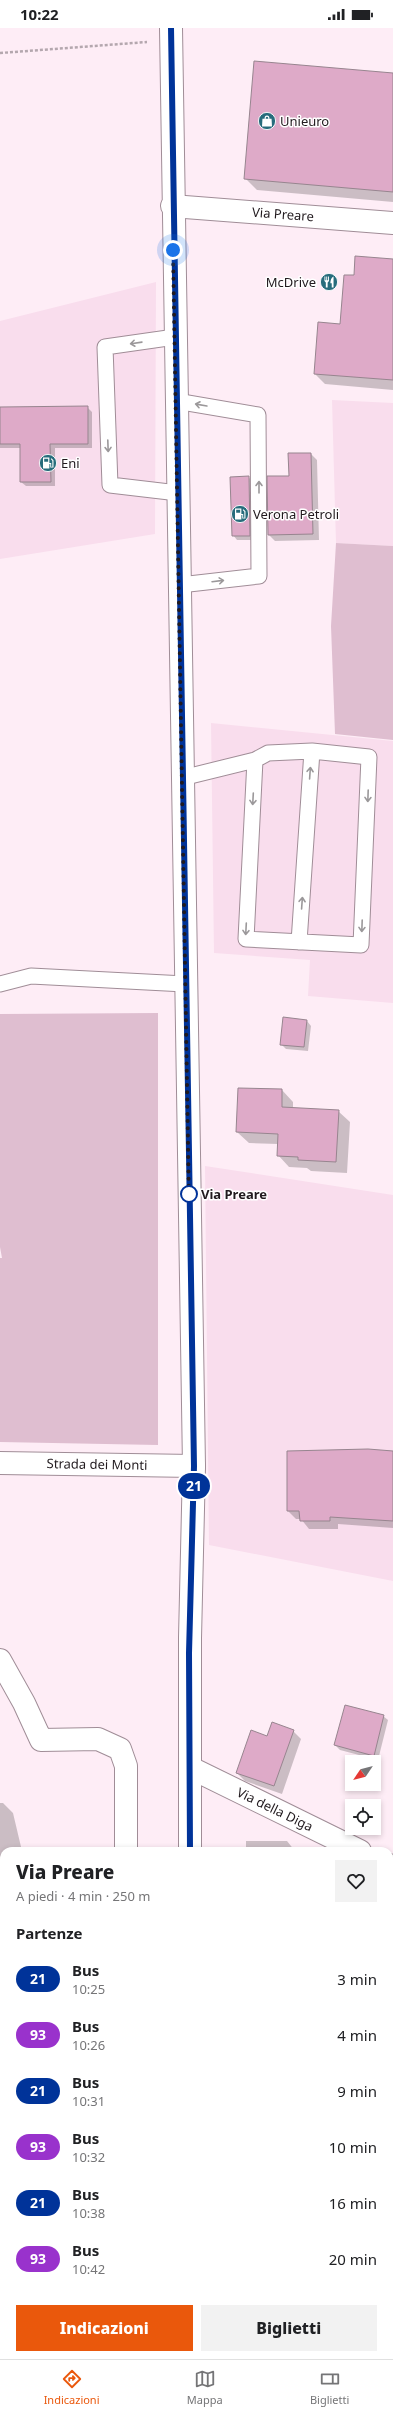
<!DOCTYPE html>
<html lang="it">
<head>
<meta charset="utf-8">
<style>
	:root { --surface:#fff; --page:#f2f2f2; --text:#202124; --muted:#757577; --line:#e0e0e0; --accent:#ea580c }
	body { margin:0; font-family:"Noto Sans",sans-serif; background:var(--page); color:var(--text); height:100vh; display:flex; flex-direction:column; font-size:15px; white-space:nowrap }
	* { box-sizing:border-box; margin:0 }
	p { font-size:13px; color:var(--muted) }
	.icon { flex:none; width:22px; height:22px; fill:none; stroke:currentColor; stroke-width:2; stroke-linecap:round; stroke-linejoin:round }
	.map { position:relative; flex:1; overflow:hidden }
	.drawer { position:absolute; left:0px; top:1819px; width:393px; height:512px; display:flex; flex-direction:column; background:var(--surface); border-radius:12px 12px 0 0; box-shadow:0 2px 6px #0003 }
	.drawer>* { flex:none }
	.badge { padding:0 8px; border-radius:13px; font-size:14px; line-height:26px }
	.needle { width:26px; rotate:235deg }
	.tools { position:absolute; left:345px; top:1727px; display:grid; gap:8px }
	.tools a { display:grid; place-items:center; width:36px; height:36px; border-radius:0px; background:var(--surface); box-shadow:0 2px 6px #0003; font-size:20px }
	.you { position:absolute; width:20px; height:20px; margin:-10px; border:3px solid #fff; border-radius:50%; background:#1a73e8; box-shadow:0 0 0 6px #1a73e833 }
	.map>.badge { position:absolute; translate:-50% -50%; box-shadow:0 0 0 2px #fff }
	h2 { padding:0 16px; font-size:15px; line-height:36px }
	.round { display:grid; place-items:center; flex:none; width:42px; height:42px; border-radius:0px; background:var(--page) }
	.overview { display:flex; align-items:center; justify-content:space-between; height:68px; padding:0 16px }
	h1 { font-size:19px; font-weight:800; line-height:30px }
	.primary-button { display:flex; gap:8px; margin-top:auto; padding:8px 16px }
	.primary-button a { flex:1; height:46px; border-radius:0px; background:var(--accent); color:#fff; font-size:16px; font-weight:800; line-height:46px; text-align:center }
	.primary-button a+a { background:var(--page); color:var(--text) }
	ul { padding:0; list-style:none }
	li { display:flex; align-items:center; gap:12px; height:56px; padding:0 16px }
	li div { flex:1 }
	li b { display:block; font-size:15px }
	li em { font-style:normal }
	li .badge { min-width:44px; font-weight:700; text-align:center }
	.status { display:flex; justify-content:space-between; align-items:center; height:28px; padding:0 20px; background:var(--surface); direction:ltr }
	.status svg { height:11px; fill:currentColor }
	.tabs { display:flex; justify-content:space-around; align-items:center; height:56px; border-top:1px solid var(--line); background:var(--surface); font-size:11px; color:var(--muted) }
	.tabs a { display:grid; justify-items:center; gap:2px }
	.tabs .on { color:var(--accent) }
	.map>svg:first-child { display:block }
	.built { fill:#f9dded }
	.green { fill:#dfbed0 }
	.shadow { fill:#0003 }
	.building { fill:#deaac8; stroke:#97858f }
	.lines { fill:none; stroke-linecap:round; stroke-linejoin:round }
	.lane-casing { stroke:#a08d97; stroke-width:17 }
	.street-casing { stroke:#a08d97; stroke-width:24 }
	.secondary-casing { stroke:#a08d97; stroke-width:24 }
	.primary-casing { stroke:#a08d97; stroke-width:24 }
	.path { stroke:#b4a7ae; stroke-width:2.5; stroke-dasharray:3 2; stroke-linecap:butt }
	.lane { stroke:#fff; stroke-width:15 }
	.street { stroke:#fff; stroke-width:22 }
	.secondary { stroke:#fff; stroke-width:22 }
	.primary { stroke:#fff; stroke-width:22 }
	.oneway { stroke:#9b989a }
	.line-casing { stroke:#fff; stroke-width:9 }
	.line { stroke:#039; stroke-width:6 }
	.walk { stroke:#211a1e; stroke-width:4; stroke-dasharray:0 7.2 }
	.stop-dot { fill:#fff; stroke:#039; stroke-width:2 }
	.labels { text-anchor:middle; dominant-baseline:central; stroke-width:3; stroke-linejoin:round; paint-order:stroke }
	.poi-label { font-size:13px; fill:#211a1e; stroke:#fff; text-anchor:start }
	.street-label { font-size:13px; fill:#211a1e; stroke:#fff }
	.stop-label { font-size:13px; font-weight:bold; fill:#211a1e; stroke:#fff; text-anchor:start }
</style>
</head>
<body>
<div class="status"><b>10:22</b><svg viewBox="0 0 49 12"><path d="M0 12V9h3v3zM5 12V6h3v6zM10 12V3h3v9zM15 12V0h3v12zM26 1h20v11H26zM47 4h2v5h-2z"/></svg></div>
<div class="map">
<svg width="393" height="2331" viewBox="0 0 393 2331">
	<rect width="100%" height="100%" fill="#feedf6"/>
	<path class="built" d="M 156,254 L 155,506 L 0,531 L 0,293 Z
		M 332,372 L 393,375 L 393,518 L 336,515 Z
		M 211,695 L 393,713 L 393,975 L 308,968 L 310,932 L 214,925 Z
		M 205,1138 L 393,1167 L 393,1553 L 209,1517 Z"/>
	<path class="green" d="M 336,515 L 393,518 L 393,712 L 335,706 L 331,598 Z
		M 158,985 L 158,1417 L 0,1414 L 0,1230 L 2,1230 L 0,1219 L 0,986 Z"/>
	<path class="shadow" d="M 393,46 L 393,174 L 257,162 L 245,150 Z
		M 393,232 L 393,362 L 325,356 L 315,346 L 341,297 L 355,248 Z
		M 87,379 L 92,384 L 92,420 L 55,420 L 55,458 L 26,458 L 21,454 L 21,420 L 0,420 L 0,380 Z
		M 311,426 L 317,432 L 319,512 L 275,513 L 269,507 L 290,449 Z
		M 249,450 L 254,454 L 254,512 L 237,512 L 233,507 Z
		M 307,993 L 311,998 L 308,1023 L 286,1021 L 281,1016 Z
		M 282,1062 L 293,1074 L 293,1081 L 338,1083 L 350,1094 L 347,1145 L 311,1143 L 307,1140 L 289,1139 L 278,1127 L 278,1116 L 249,1115 L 237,1104 Z
		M 393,1424 L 393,1500 L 338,1496 L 338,1501 L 309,1501 L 301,1491 L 296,1491 L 288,1483 Z
		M 383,1688 L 388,1692 L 378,1732 L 340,1722 L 335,1717 Z
		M 293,1703 L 301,1711 L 282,1766 L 245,1753 L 237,1745 L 268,1709 Z
		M 0,1775 L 3,1775 L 13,1785 L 22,1823 L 4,1823 L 4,1935 L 0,1931 Z
		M 246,1813 L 287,1813 L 295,1823 L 246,1823 Z
		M 393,2006 L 393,2132 L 389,2131 L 389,2018 Z"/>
	<path class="building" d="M 254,33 L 393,45 L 393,164 L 244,151 Z
		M 355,228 L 393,231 L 393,352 L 314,346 L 318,294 L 340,296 L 344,247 L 354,247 Z
		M 88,378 L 88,416 L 50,416 L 51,454 L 20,454 L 20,416 L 0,416 L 0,379 Z
		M 288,425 L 311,425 L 313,506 L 268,507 L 267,448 L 289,448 Z
		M 249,448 L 250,508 L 232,508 L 230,449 Z
		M 283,989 L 307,992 L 304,1019 L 280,1017 Z
		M 238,1060 L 282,1061 L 282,1079 L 339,1082 L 336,1134 L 298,1132 L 298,1129 L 277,1128 L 278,1106 L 236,1104 Z
		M 368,1421 L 393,1423 L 393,1493 L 330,1489 L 330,1493 L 300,1493 L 299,1483 L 287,1483 L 287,1423 Z
		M 345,1677 L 384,1687 L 374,1728 L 334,1717 Z
		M 272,1694 L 294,1702 L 274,1758 L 236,1745 L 251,1702 L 267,1708 Z"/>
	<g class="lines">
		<defs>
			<path id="lane" d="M 175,309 L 105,319 L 110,457 L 178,465
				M 176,373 L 258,387 L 259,548 L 180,557
				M 182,750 L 255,732 L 268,725 L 312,723 L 369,729 L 361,917 L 246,911 L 255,732
				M 299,914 L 312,723
				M 0,956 L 31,948 L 185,956"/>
			<path id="street" d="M 172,178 L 393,195
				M 0,1435 L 194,1438
				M 0,1632 L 24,1675 L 41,1712 L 98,1711 L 120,1721 L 126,1738 L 126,1823
				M 191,1740 L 360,1823
				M 389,1837 L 393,1839
				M 1,2331 L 4,2315"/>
			<path id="secondary" d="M 158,2331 L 159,2327"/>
			<path id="primary" d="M 171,0 L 194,1438 L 190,1610 L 190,1823
				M 267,2327 L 268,2331"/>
		</defs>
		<use href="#lane" class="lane-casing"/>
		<use href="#street" class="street-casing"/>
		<use href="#secondary" class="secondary-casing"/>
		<use href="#primary" class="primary-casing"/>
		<path class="path" d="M 0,25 L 147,14"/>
		<use href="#lane" class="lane"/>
		<use href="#street" class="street"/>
		<use href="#secondary" class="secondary"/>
		<use href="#primary" class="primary"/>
	</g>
	<defs><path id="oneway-shaft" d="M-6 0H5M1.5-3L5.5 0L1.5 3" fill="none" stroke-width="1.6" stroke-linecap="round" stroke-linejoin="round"/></defs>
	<g class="oneway">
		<use href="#oneway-shaft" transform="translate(136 315) rotate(172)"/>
		<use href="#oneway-shaft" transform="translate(201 377) rotate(-170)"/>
		<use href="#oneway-shaft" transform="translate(108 418) rotate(88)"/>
		<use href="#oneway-shaft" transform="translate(259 459) rotate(-90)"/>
		<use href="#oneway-shaft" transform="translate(218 553) rotate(-7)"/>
		<use href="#oneway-shaft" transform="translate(310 745) rotate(-86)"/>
		<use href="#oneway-shaft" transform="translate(368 768) rotate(92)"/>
		<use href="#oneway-shaft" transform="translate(253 771) rotate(93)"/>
		<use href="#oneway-shaft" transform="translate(302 875) rotate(-86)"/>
		<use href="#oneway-shaft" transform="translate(362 898) rotate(92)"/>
		<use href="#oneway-shaft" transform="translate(246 901) rotate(93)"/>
	</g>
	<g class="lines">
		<defs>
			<path id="line" d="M 171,0 L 194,1438 L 189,1625 L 190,1823"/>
		</defs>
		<use href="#line" class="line-casing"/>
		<use href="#line" class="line"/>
		<path class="walk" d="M 173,222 L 189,1174 L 189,1166"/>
	</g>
	<defs>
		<symbol id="shop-disc" viewBox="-11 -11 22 22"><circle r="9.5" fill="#276c7c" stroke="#fff"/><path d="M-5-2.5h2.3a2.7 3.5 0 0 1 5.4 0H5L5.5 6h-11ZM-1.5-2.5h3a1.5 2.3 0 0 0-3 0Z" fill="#fff"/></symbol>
		<symbol id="restaurant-disc" viewBox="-11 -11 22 22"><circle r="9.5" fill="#276c7c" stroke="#fff"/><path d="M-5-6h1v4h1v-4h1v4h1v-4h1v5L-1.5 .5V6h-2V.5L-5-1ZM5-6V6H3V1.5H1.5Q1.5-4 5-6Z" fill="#fff"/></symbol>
		<symbol id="fuel-disc" viewBox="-11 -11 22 22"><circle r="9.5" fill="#276c7c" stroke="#fff"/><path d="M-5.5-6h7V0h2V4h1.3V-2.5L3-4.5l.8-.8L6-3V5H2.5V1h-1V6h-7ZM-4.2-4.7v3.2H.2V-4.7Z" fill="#fff"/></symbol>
	</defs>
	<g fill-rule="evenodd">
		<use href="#shop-disc" x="257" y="83" width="20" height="20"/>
		<use href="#restaurant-disc" x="319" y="244" width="20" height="20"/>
		<use href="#fuel-disc" x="38" y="425" width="20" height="20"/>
		<use href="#fuel-disc" x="230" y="476" width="20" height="20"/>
	</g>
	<circle class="stop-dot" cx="189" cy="1166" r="8"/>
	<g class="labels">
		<g class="poi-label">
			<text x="280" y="93">Unieuro</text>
			<text x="316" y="254" text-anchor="end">McDrive</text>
			<text x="61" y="435">Eni</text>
			<text x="253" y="486">Verona Petroli</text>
		</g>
		<g class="street-label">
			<text transform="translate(283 186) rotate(4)">Via Preare</text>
			<text transform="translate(97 1436) rotate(1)">Strada dei Monti</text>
			<text transform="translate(275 1781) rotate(26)">Via della Diga</text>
		</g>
		<g class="stop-label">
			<text x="201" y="1166">Via Preare</text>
		</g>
	</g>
</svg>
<div class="tools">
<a><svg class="needle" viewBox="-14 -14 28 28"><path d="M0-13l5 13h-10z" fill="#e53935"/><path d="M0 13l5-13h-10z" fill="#757577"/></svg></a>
<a><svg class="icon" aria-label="locate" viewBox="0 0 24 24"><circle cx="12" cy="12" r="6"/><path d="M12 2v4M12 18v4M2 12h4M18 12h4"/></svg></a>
</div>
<div class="you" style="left:173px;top:222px"></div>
<b class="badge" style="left:194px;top:1458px;background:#039;color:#fff">21</b>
<section class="drawer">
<div class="overview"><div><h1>Via Preare</h1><p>A piedi · 4 min · 250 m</p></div><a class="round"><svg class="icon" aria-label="heart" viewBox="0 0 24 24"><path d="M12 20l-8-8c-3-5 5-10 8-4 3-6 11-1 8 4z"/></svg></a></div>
<h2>Partenze</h2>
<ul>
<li><span class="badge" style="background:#039;color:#fff">21</span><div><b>Bus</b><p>10:25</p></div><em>3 min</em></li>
<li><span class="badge" style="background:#9932cc;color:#fff">93</span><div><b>Bus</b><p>10:26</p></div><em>4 min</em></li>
<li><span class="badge" style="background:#039;color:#fff">21</span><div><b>Bus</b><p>10:31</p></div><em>9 min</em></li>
<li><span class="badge" style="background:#9932cc;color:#fff">93</span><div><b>Bus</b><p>10:32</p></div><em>10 min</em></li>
<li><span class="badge" style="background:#039;color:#fff">21</span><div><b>Bus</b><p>10:38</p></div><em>16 min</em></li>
<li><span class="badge" style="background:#9932cc;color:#fff">93</span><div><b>Bus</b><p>10:42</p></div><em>20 min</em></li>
</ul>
<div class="primary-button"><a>Indicazioni</a><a>Biglietti</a></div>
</section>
</div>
<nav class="tabs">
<a class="on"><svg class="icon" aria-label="directions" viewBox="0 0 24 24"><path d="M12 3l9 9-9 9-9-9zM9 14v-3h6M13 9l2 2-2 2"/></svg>Indicazioni</a>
<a><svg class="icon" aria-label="map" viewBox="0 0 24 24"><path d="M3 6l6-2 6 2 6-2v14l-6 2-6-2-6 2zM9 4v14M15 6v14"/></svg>Mappa</a>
<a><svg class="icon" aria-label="tickets" viewBox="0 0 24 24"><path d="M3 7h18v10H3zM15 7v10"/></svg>Biglietti</a>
</nav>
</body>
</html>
